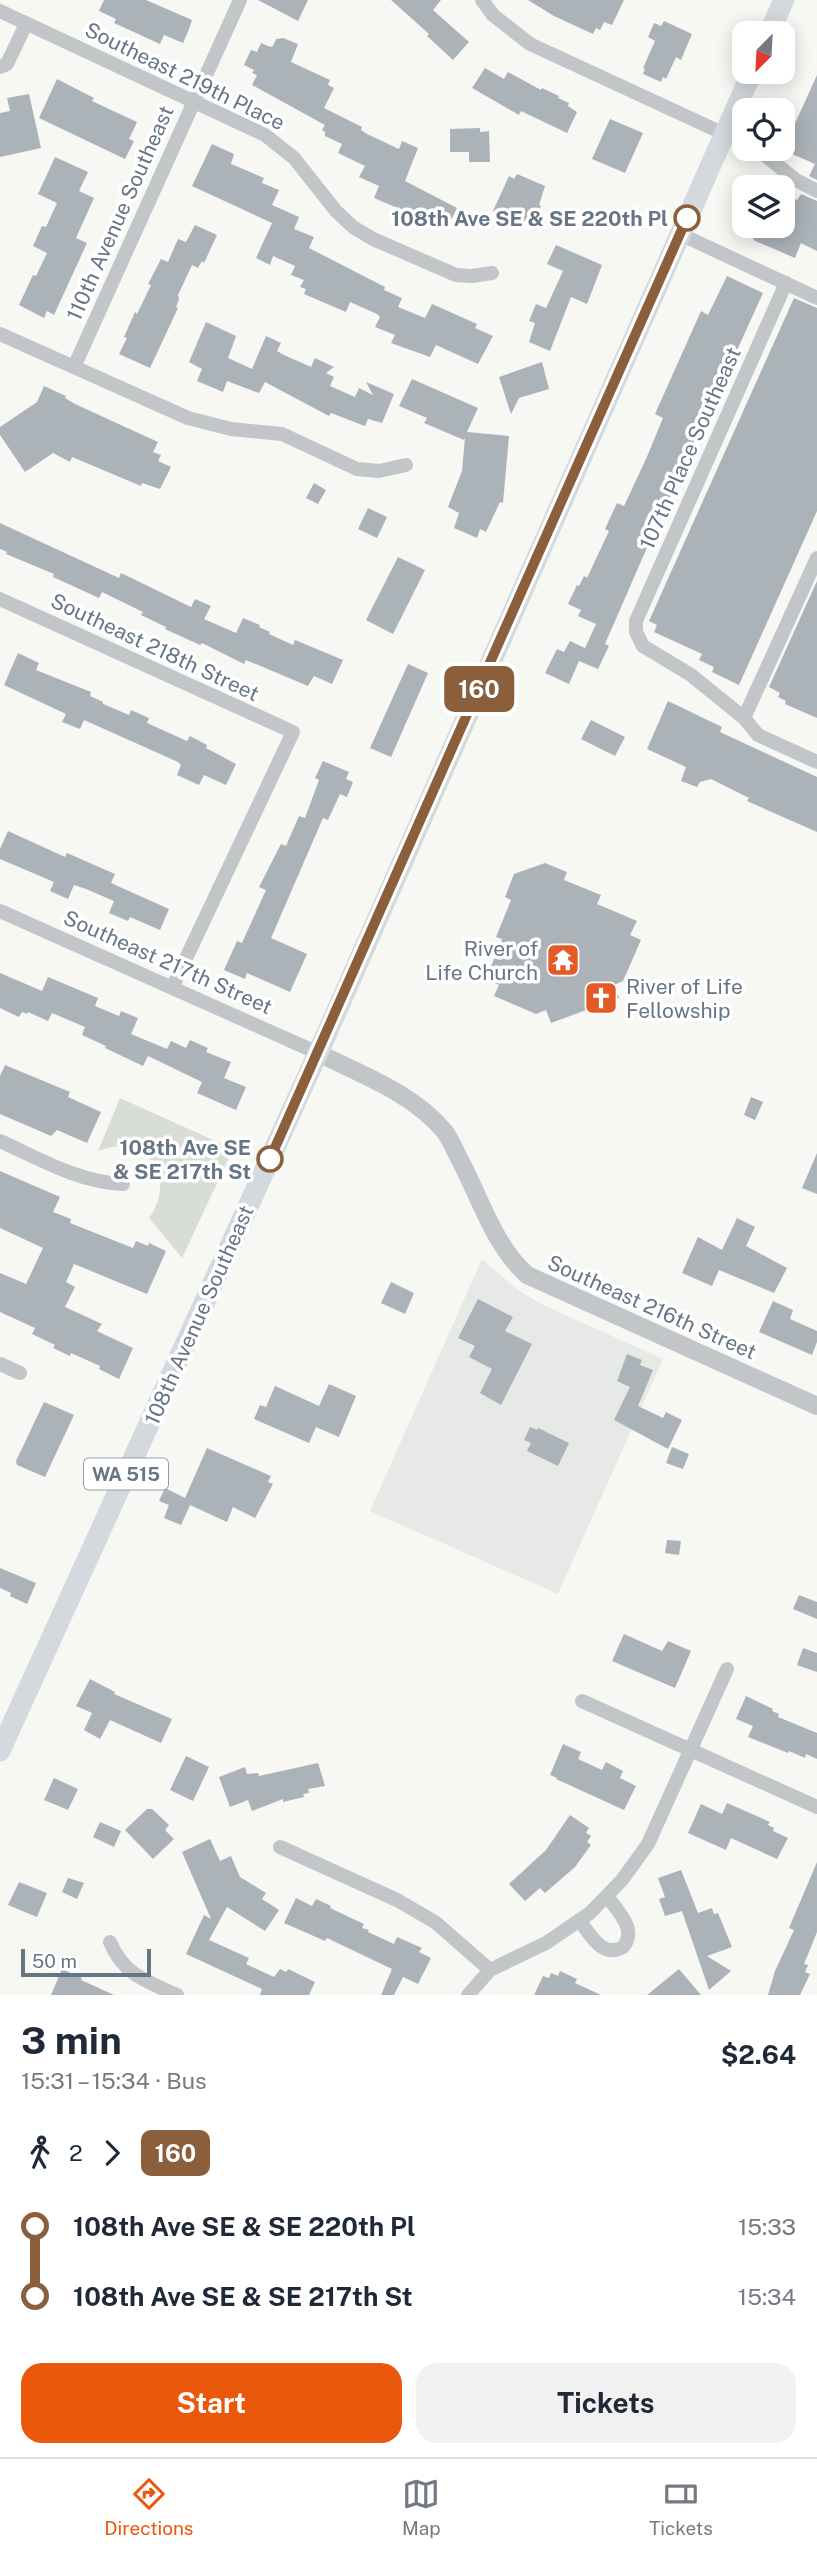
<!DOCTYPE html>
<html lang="en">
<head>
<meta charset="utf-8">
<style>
	:root { --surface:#fff; --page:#f2f2f3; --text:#1f2937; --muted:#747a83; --line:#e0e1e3; --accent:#ea580c }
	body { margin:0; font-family:"Public Sans",sans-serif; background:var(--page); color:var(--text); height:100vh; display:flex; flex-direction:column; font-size:26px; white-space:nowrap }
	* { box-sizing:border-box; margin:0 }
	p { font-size:23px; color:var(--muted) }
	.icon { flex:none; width:38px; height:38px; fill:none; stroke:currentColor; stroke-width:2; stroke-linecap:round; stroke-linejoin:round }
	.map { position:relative; height:1995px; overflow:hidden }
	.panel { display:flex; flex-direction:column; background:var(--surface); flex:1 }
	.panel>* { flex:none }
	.badge { padding:0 14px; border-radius:10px; font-size:24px; line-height:46px }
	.needle { width:46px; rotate:204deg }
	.controls { position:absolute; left:732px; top:21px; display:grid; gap:14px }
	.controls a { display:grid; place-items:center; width:63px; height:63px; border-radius:14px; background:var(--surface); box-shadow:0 4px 18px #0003; font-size:35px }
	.scale { position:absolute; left:21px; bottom:18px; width:130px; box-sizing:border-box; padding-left:7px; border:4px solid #667685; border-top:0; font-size:19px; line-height:24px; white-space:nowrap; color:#667685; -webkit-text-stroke:5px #fff; paint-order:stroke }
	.map>.badge { position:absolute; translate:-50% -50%; box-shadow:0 0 0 4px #fff }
	.legs { display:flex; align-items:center; gap:10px; height:77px; padding:0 21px; font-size:23px }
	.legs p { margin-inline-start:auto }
	.overview { display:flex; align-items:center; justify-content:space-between; height:119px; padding:0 21px }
	h1 { font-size:38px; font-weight:700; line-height:52px }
	.button { display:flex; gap:14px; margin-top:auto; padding:14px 21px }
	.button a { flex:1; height:80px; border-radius:21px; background:var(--accent); color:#fff; font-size:28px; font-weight:700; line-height:80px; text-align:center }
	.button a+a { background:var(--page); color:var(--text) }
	ul { padding:0 21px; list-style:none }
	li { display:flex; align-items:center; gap:24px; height:70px; font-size:26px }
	li i { display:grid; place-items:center; width:10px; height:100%; margin:0 9px; background:currentColor }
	li i::after { content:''; width:18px; height:18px; margin:-9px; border:5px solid; border-radius:50%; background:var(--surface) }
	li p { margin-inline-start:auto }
	li:first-child i { background:linear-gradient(#0000 50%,currentColor 0) }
	li:last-child i { background:linear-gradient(currentColor 50%,#0000 0) }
	.dock { display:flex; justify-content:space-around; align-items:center; height:98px; border-top:2px solid var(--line); background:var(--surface); font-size:19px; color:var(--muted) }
	.dock a { display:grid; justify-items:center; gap:4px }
	.dock .on { color:var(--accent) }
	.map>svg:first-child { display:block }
	.built { fill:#e7e9e7 }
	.green { fill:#d8ded5 }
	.building { fill:#abb3b9 }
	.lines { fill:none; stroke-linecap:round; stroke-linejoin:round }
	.minor { stroke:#c2c6c9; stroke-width:14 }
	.tertiary { stroke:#c2c6c9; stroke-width:18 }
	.primary { stroke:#d4d9dd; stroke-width:21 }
	.line-1-casing { stroke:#fff; stroke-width:16 }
	.line-1 { stroke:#8b5e3c; stroke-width:10 }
	.stop-1-dot { fill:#fff; stroke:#8b5e3c; stroke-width:3.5 }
	.labels { text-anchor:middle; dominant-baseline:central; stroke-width:7; stroke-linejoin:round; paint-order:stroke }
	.shield { fill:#fff; stroke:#949faa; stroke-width:2 }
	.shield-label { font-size:19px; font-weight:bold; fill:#667685 }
	.street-label { font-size:21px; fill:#667685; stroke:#fff }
	.stop-label { font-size:21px; font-weight:bold; fill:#667685; stroke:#fff; text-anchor:end }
	.poi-label { font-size:21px; fill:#667685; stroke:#fff; text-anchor:end }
</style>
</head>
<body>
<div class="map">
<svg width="817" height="1995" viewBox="0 0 817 1995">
	<rect width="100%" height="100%" fill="#f7f7f4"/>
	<path class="built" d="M 482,1259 L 518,1290 L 541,1304 L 663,1359 L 558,1594 L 370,1511 Z"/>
	<path class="green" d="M 120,1098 L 233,1149 L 182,1258 L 149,1218 C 179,1178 145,1131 98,1151 Z"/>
	<path class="building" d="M 104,0 L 146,0 L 192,20 L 189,29 L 183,43 L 164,35 L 160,44 L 114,23 L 116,19 L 99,11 Z
		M 258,0 L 308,0 L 298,21 Z
		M 391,0 L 441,0 L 433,10 L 469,42 L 453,60 L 427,36 L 429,34 Z
		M 528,0 L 624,0 L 612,25 L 604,22 L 600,30 L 596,28 L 593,34 L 554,16 Z
		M 664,21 L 692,34 L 681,60 L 676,57 L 666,79 L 663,77 L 661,82 L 643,74 L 645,69 L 643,68 L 655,41 L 648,37 L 654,23 L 661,26 Z
		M 283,38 L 298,44 L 291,62 L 330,80 L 328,85 L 334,88 L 324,108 L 362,127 L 361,130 L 367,134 L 399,149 L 402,141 L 418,148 L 405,181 L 457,208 L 447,229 L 374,198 L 379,186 L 359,177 L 365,166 L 338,153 L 342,144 L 325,136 L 325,132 L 322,130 L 325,125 L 252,85 L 257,75 L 252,73 L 254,70 L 244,65 L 251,50 L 257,52 L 261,43 L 270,47 L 273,46 L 276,39 Z
		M 485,68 L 504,79 L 508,72 L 541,90 L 542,88 L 559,96 L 558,98 L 569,103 L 568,106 L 577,112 L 567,133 L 521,111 L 519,115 L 472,88 Z
		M 817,75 L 817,180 L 809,176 L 815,164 L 783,150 Z
		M 57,79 L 94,98 L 92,101 L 137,122 L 129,139 L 134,141 L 125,159 L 39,118 Z
		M 29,94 L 41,148 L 0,157 L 0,113 L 10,111 L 7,98 Z
		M 610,119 L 643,133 L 625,173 L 592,159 Z
		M 480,128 L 480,132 L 489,131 L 490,162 L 469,162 L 469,152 L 450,152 L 450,129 Z
		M 212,144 L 234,154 L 231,164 L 264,178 L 262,183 L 279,190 L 272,205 L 299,217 L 294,229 L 314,237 L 309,248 L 385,287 L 384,290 L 402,298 L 398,307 L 425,318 L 432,304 L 477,324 L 475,328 L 493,336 L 478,364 L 436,345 L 430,357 L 391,343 L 395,335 L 375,327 L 380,317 L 377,314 L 350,302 L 346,312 L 304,294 L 306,289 L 300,287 L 304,280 L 291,275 L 295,266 L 273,256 L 270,265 L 256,258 L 272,223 L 192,186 Z
		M 55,157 L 88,172 L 79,191 L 94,198 L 76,238 L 87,243 L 54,315 L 47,311 L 44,318 L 19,305 L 33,275 L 36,276 L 47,253 L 33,246 L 42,226 L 46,227 L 57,203 L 38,194 Z
		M 517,174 L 545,186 L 539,205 L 541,206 L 532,226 L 493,211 L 509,176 L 514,179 Z
		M 782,192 L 797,200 L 801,194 L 817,201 L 817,251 L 801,243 L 795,258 L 753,240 L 759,226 L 782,226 Z
		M 195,225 L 217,235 L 204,263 L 202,261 L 198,268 L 192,265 L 178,295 L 179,299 L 176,307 L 178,308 L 150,368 L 119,354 L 127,338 L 124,337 L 135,312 L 137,314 L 151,285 L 148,284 L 161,259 L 168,262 L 178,239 L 186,242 Z
		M 556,245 L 602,265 L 587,304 L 571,297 L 550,351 L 529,342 L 535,323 L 529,321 L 536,304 L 546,308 L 563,271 L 547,264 Z
		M 727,276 L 763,293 L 642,559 L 605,644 L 609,646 L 598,669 L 579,661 L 569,684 L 545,673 L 557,649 L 564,652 L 570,641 L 585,648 L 596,624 L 578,616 L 581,610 L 568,604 L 577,585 L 579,586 L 584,576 L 587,578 L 609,531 L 605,529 L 617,503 L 624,506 L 646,459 L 663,418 L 655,414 L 701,311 L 708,315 Z
		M 794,298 L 817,308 L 817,511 L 739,685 L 712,672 L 714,667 L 699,660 L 702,654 L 654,632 L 657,625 L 649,621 Z
		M 206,322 L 236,336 L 228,358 L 252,369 L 266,336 L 281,343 L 277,351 L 284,355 L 311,367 L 315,358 L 334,367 L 326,373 L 334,377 L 330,386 L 355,397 L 359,388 L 373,395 L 366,382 L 394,394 L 382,423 L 368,419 L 365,426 L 331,413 L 329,416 L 265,382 L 259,393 L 227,381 L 223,392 L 197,381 L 202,369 L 189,362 Z
		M 542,362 L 549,389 L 519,398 L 511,414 L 499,377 Z
		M 412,379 L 478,408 L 467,432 L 509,436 L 503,503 L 500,502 L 486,532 L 480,529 L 477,538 L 454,528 L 459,513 L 448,507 L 462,471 L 465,437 L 464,440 L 424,423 L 427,418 L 399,406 Z
		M 44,386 L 66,396 L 65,398 L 75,404 L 158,442 L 153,452 L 161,455 L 158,461 L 171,467 L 160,489 L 142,483 L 141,486 L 72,457 L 70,462 L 53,453 L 25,472 L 0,435 L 0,427 L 37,402 Z
		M 314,483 L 326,490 L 318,504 L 306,498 Z
		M 368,508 L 387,517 L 377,538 L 358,529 Z
		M 0,523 L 119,578 L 121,573 L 191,607 L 195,599 L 211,606 L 204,619 L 236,633 L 243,618 L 260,625 L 259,627 L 270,632 L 269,634 L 293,645 L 295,640 L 343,660 L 332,684 L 314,676 L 308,686 L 246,660 L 244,664 L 202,643 L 200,645 L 165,629 L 166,627 L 141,615 L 143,612 L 102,592 L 99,598 L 53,577 L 54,574 L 6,554 L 7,552 L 0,549 Z
		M 398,557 L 425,570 L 393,634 L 366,620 Z
		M 817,581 L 817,718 L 785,704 L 786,701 L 778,697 L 780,693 L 769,687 Z
		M 18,653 L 39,663 L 36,670 L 91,692 L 90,696 L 103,702 L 103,704 L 129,715 L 131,710 L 149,718 L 147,723 L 187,741 L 190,736 L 207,745 L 206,748 L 236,764 L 226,785 L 204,775 L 199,785 L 177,775 L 181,765 L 178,762 L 84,720 L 80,729 L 62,722 L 66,714 L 4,685 Z
		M 408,664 L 428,673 L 391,757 L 370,748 Z
		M 668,701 L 722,727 L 720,732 L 817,777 L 817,832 L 747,801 L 749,798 L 711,779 L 700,782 L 697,787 L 681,781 L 686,767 L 647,749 Z
		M 591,720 L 625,737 L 615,756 L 581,739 Z
		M 323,761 L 349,772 L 346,779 L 353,782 L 347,797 L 340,794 L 328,820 L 323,818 L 271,938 L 307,954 L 290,992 L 247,973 L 245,979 L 224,970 L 237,941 L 242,943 L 266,890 L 259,887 L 281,844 L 286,846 L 299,816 L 305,818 L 319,780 L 315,778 Z
		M 8,831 L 65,857 L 67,853 L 115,874 L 111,883 L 169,909 L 160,930 L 130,917 L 128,921 L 109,913 L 114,901 L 86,889 L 74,885 L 68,899 L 50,891 L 54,882 L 0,859 L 0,849 Z
		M 545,863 L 567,872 L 564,880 L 601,895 L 597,904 L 637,921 L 630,935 L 641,940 L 623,981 L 614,985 L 619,998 L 551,1023 L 546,1010 L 536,1014 L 494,996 L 499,985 L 486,979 L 502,939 L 496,937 L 511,900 L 505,897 L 514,874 Z
		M 0,973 L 42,991 L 48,977 L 98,998 L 95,1006 L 119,1016 L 121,1011 L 138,1018 L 131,1034 L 167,1049 L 171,1041 L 186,1048 L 190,1040 L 208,1048 L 206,1052 L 231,1062 L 224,1078 L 246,1087 L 236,1110 L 197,1093 L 202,1082 L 148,1056 L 143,1066 L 105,1048 L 106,1046 L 82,1035 L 85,1027 L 52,1013 L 48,1021 L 28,1012 L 27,1014 L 22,1012 L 19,1017 L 0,1008 Z
		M 5,1065 L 70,1092 L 68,1097 L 101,1112 L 87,1143 L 57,1130 L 51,1136 L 0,1114 L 0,1076 Z
		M 751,1097 L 763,1102 L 755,1120 L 744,1115 Z
		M 817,1153 L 817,1194 L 802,1188 Z
		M 0,1171 L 60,1197 L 53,1212 L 71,1219 L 70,1223 L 133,1248 L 136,1241 L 148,1246 L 149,1243 L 166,1251 L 147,1294 L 74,1264 L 66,1282 L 75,1287 L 65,1307 L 102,1324 L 97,1331 L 133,1348 L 119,1379 L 99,1369 L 100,1366 L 71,1353 L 70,1356 L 53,1348 L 55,1345 L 32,1334 L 35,1328 L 0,1312 L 0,1273 L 26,1284 L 43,1248 L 0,1228 Z
		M 737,1218 L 755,1227 L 746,1246 L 787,1268 L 774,1293 L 719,1270 L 712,1286 L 682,1273 L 698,1237 L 722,1250 Z
		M 391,1282 L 414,1293 L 405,1314 L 381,1303 Z
		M 478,1299 L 513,1317 L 505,1331 L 532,1344 L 501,1405 L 480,1393 L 492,1369 L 469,1357 L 475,1346 L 458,1338 Z
		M 773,1301 L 793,1310 L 790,1319 L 817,1331 L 817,1342 L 812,1355 L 759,1332 Z
		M 627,1354 L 642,1360 L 640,1365 L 653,1370 L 638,1406 L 663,1418 L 666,1412 L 682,1420 L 668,1449 L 614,1420 L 630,1387 L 617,1381 Z
		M 329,1384 L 356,1396 L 339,1437 L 316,1427 L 309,1443 L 254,1419 L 260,1405 L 266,1407 L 275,1386 L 319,1406 Z
		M 44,1402 L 74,1415 L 45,1477 L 17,1465 L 16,1461 Z
		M 530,1427 L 537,1430 L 538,1428 L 569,1443 L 558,1466 L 527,1451 L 531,1443 L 524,1440 Z
		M 672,1447 L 689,1454 L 683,1469 L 666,1463 Z
		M 207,1448 L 271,1476 L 268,1482 L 273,1484 L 255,1518 L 233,1507 L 227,1522 L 190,1505 L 181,1525 L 164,1518 L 169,1505 L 159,1501 L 165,1488 L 185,1498 Z
		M 667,1540 L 681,1541 L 679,1555 L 665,1553 Z
		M 0,1568 L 36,1583 L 27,1604 L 10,1596 L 11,1593 L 0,1588 Z
		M 799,1595 L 817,1602 L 817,1619 L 793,1609 Z
		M 624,1634 L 662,1651 L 668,1641 L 691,1651 L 675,1688 L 612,1661 Z
		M 803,1648 L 817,1653 L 817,1672 L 797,1665 Z
		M 90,1679 L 115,1692 L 114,1694 L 172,1719 L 161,1743 L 110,1720 L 100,1739 L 84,1730 L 92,1713 L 76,1706 Z
		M 746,1696 L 773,1709 L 772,1711 L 779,1714 L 778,1717 L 817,1733 L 817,1759 L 806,1754 L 805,1758 L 789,1751 L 788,1753 L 748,1737 L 753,1726 L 736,1719 Z
		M 563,1744 L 581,1752 L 578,1759 L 602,1770 L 606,1762 L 623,1771 L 620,1778 L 636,1786 L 624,1810 L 556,1779 L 557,1778 L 550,1775 Z
		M 186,1756 L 209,1767 L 193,1801 L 170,1790 Z
		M 318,1763 L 325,1786 L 308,1789 L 309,1793 L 303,1794 L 304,1797 L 283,1802 L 283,1799 L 252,1811 L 248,1800 L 230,1807 L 219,1777 L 245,1767 L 247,1774 L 258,1773 L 259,1776 Z
		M 54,1778 L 78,1789 L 68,1810 L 44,1800 Z
		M 727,1803 L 770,1822 L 768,1825 L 774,1828 L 773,1831 L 788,1838 L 777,1859 L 731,1838 L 726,1850 L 688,1833 L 701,1804 L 722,1814 Z
		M 147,1809 L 152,1809 L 169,1825 L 165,1830 L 174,1839 L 153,1859 L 125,1830 Z
		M 570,1815 L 589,1828 L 586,1833 L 591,1836 L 587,1842 L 591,1845 L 575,1867 L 545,1893 L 540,1888 L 525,1901 L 509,1884 L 546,1850 Z
		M 100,1822 L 121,1831 L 114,1847 L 93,1837 Z
		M 210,1839 L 220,1861 L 231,1856 L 240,1877 L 266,1893 L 262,1899 L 279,1910 L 265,1931 L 227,1907 L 209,1940 L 249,1958 L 246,1964 L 274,1977 L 280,1969 L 286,1972 L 288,1969 L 315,1982 L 309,1995 L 260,1995 L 262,1989 L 186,1954 L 204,1915 L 211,1919 L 182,1852 Z
		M 817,1862 L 817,1932 L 804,1964 L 808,1965 L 805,1972 L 810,1974 L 800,1995 L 768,1995 L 775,1971 L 794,1930 L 789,1928 Z
		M 681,1870 L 698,1913 L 712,1908 L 714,1914 L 718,1913 L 732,1947 L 707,1956 L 731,1971 L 709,1990 L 682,1911 L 665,1916 L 659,1899 L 665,1897 L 658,1878 Z
		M 68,1878 L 84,1883 L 77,1899 L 62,1892 Z
		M 19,1882 L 47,1893 L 37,1917 L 8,1905 Z
		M 296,1898 L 312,1906 L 316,1899 L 331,1906 L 330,1908 L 364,1924 L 362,1928 L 369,1930 L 368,1932 L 394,1944 L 397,1937 L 422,1948 L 419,1952 L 431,1958 L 418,1984 L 403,1977 L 394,1995 L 381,1995 L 392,1969 L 327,1938 L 325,1941 L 284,1923 Z
		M 62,1969 L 82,1978 L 81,1980 L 114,1995 L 51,1995 Z
		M 679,1969 L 701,1995 L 647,1995 Z
		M 560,1971 L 577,1979 L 575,1983 L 601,1995 L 534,1995 L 543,1976 L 549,1978 L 551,1973 L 558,1976 Z"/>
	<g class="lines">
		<path class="minor" d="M 482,0 L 493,15 L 530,44 L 744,143
			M 0,11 L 265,135 L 294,158 L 336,211 L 353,227 L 373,239 L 456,275 L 472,276 L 492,273
			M 0,67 L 7,64 L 26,24
			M 757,149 L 796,180 L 817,191
			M 680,234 L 817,298
			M 786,283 L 636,621 L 636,632 L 643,646 L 691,675 L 744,718 L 758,735 L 817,762
			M 0,334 L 188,418 L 231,429 L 282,434 L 357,469 L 379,471 L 406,465
			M 74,367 L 240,0
			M 0,599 L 293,732 L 172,988
			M 744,718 L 817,558
			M 0,911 L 318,1053
			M 0,1141 C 40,1159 78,1182 123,1184
			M 0,1364 L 20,1373
			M 582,1701 L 817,1807
			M 280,1847 L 397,1900 L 435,1922 L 490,1970
			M 579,1920 C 591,1935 602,1959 623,1947 C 638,1929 617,1911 607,1896
			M 110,1942 C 124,1975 146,1981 177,1995
			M 468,1995 L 490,1970 L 546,1943 L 590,1913 L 622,1880 L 648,1844 L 727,1669"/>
		<path class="tertiary" d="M 318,1053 C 362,1075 413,1093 445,1132 C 451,1140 455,1151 460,1160 C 481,1200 494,1245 527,1275 L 817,1406"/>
		<path class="primary" d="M 769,33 L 784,0
			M 0,1751 L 318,1053 L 752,72"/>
	</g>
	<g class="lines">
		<defs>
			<path id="line-1" d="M 270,1159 L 687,218"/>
		</defs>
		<use href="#line-1" class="line-1-casing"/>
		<use href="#line-1" class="line-1"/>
	</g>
	<defs>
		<symbol id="temple-square" viewBox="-11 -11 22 22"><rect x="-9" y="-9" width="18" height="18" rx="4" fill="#e45a27" stroke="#fff"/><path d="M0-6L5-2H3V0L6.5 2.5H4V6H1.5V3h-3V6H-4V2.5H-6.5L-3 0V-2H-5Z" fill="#fff"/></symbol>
		<symbol id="church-square" viewBox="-11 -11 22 22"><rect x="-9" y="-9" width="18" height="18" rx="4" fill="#e45a27" stroke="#fff"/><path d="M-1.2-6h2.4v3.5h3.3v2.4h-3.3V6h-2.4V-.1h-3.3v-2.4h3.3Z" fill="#fff"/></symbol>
	</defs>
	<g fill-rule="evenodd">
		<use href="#temple-square" x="544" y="941" width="38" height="38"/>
		<use href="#church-square" x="582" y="979" width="38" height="38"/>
	</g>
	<g class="stop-1-dot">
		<circle cx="687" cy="218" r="12"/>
		<circle cx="270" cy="1159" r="12"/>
	</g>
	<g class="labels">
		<rect class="shield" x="84" y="1458.5" width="84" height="31" rx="5"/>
		<g class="shield-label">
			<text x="126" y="1474">WA 515</text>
		</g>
		<g class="street-label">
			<text transform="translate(185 76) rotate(26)">Southeast 219th Place</text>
			<text transform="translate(120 213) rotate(-66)">110th Avenue Southeast</text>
			<text transform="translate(690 448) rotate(-66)">107th Place Southeast</text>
			<text transform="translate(155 647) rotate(25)">Southeast 218th Street</text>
			<text transform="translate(168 962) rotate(24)">Southeast 217th Street</text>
			<text transform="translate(652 1307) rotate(24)">Southeast 216th Street</text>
			<text transform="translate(199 1315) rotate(-66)">108th Avenue Southeast</text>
		</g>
		<g class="stop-label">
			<text x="668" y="218">108th Ave SE &amp; SE 220th Pl</text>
			<text x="251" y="1147">108th Ave SE<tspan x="251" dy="24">&amp; SE 217th St</tspan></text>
		</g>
		<g class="poi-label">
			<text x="538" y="948">River of<tspan x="538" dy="24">Life Church</tspan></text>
			<text x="626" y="986" text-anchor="start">River of Life<tspan x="626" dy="24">Fellowship</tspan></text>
		</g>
	</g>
</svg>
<div class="controls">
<a><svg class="needle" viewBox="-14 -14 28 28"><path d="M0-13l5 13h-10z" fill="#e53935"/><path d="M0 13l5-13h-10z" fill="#747a83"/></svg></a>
<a><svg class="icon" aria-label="locate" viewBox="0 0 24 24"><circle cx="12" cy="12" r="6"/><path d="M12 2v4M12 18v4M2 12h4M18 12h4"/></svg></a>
<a><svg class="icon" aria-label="layers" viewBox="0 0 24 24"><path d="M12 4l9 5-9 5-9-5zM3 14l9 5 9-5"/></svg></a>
</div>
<div class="scale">50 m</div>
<b class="badge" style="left:479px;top:689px;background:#8b5e3c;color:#fff">160</b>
</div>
<section class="panel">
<div class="overview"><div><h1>3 min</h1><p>15:31 – 15:34 · Bus</p></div><b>$2.64</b></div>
<div class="legs"><svg class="icon" aria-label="walk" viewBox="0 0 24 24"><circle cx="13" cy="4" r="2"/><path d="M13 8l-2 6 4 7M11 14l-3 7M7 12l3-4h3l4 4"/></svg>2<svg class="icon" aria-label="forward" viewBox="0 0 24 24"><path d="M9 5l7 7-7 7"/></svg><b class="badge" style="background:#8b5e3c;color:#fff">160</b></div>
<ul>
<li><i style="color:#8b5e3c"></i><b>108th Ave SE &amp; SE 220th Pl</b><p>15:33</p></li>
<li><i style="color:#8b5e3c"></i><b>108th Ave SE &amp; SE 217th St</b><p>15:34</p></li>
</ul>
<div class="button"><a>Start</a><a>Tickets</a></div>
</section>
<nav class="dock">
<a class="on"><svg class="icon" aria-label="directions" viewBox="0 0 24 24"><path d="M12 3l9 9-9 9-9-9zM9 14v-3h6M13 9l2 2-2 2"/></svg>Directions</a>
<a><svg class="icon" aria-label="map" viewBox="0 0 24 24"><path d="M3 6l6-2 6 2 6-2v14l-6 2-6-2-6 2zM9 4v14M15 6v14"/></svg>Map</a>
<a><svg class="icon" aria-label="tickets" viewBox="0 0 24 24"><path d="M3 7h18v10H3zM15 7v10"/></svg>Tickets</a>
</nav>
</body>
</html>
